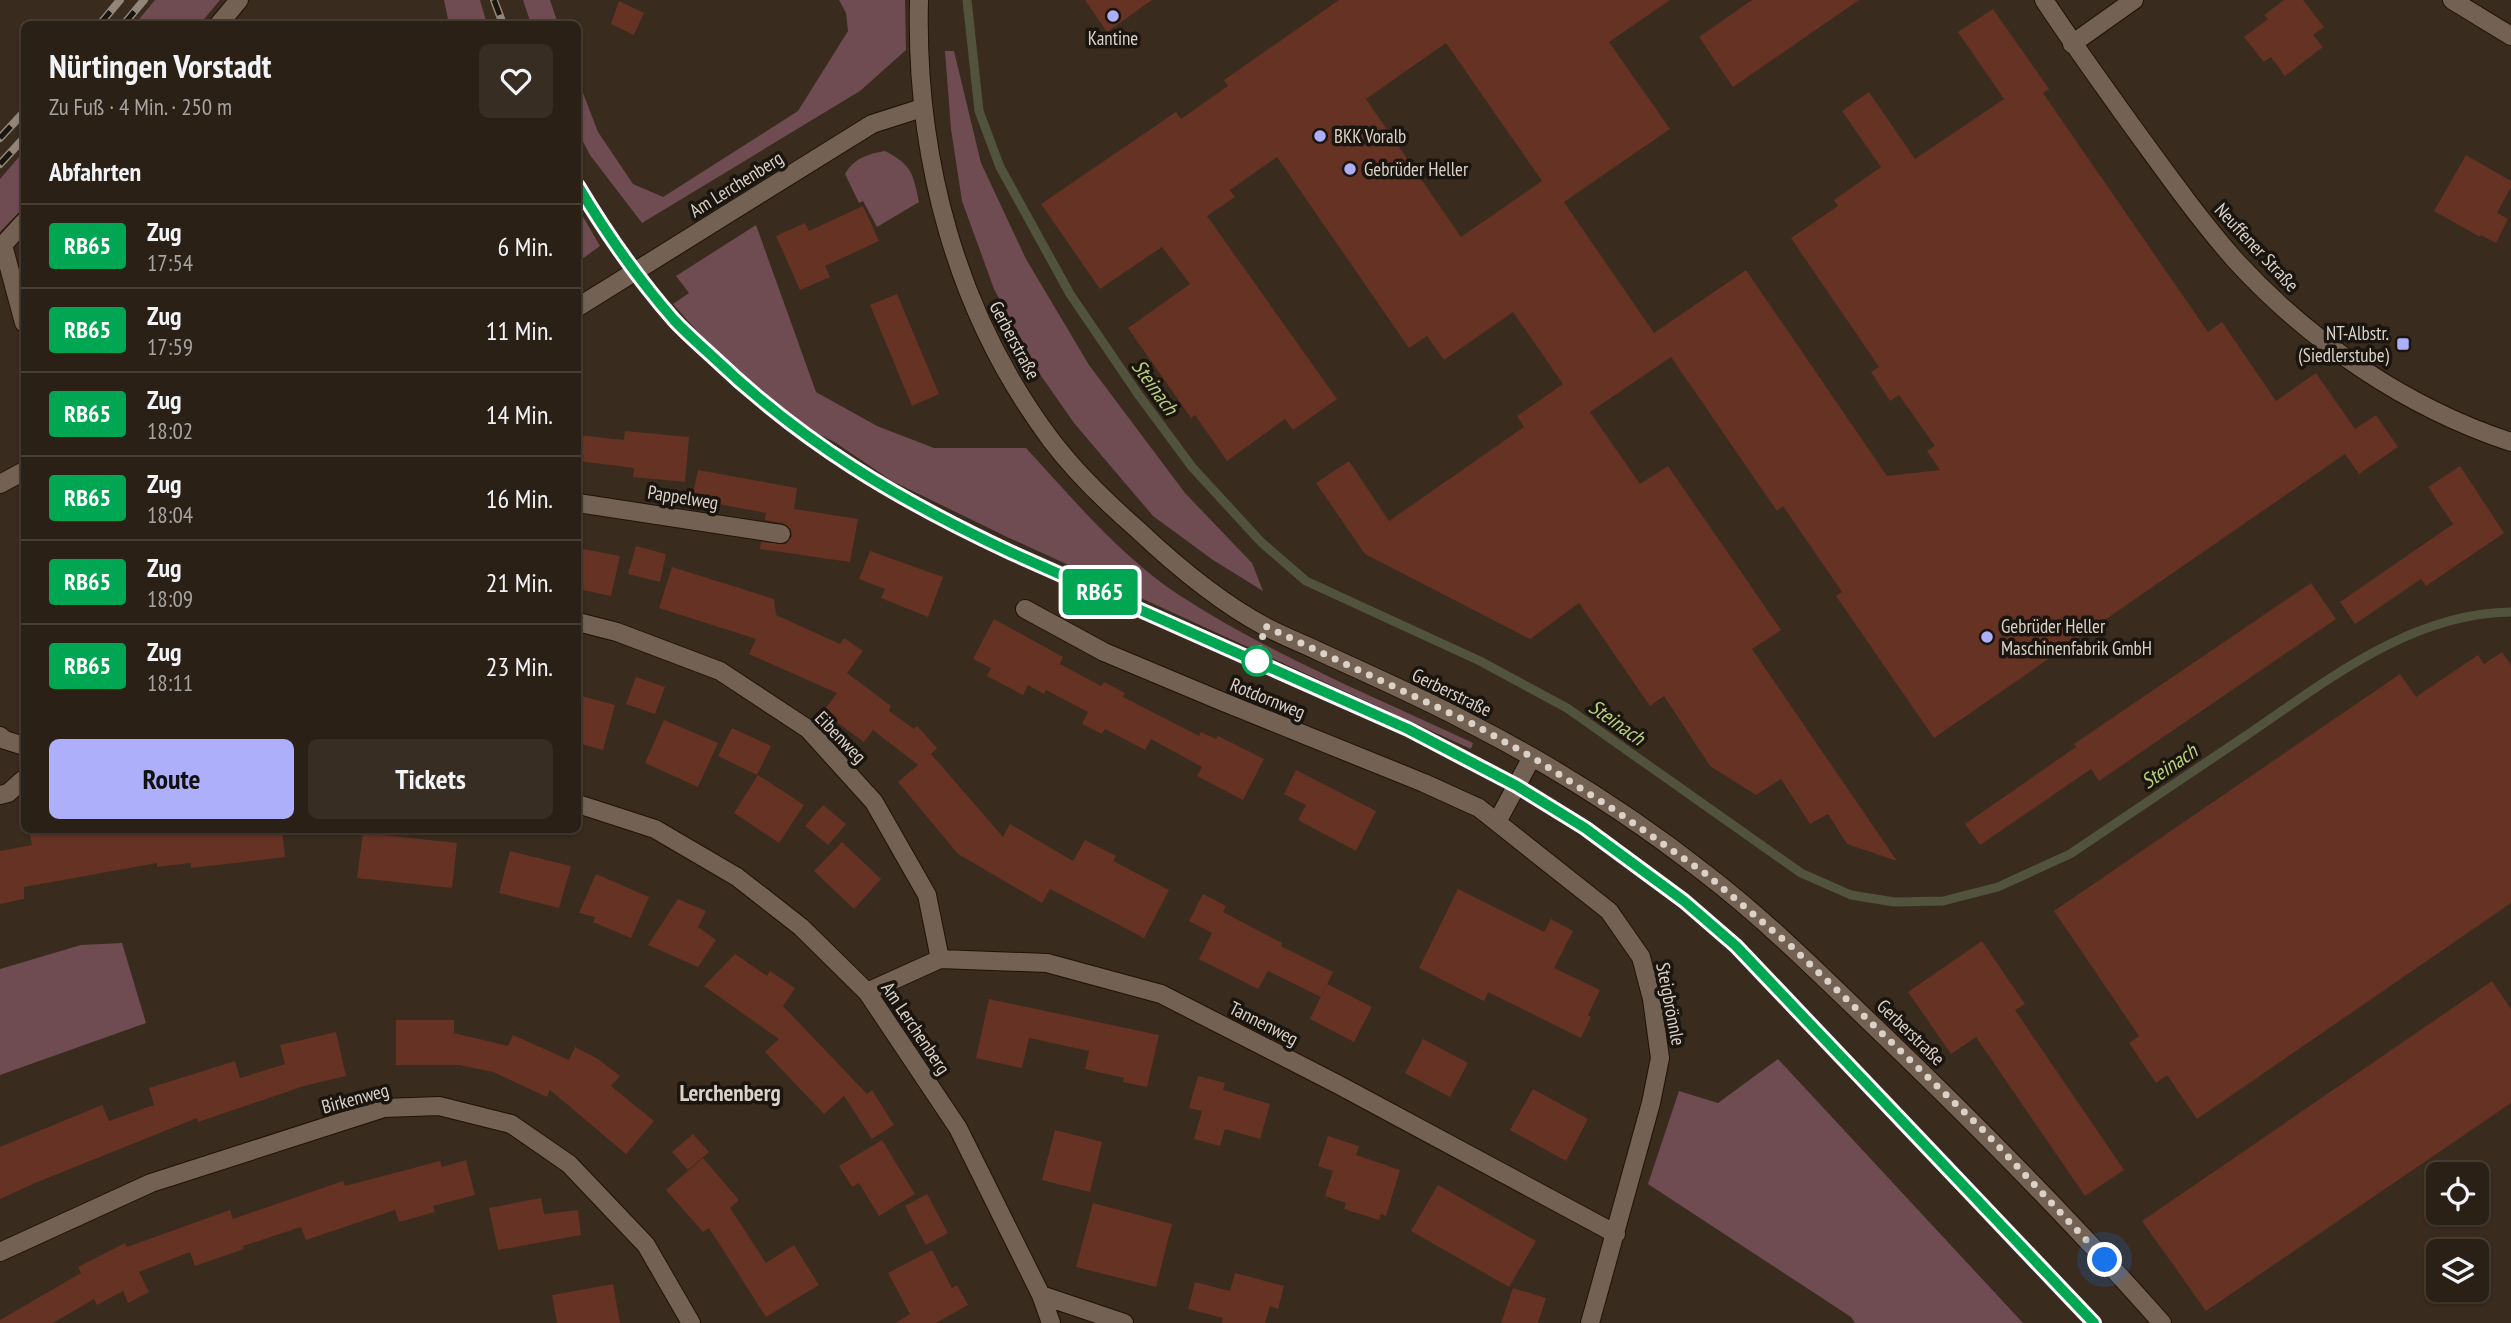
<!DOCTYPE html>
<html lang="de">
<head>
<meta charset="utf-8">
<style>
	:root { --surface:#2b2016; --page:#372d23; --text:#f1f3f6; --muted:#a6a3a1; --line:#473e35; --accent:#adaffb }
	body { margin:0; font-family:"PT Sans Narrow",sans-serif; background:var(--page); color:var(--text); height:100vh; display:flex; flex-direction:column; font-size:26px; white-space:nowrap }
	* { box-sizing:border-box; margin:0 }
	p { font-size:23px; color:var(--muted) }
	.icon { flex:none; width:38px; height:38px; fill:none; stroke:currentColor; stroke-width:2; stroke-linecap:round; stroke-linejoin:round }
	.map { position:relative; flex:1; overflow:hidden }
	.drawer { position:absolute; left:21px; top:21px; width:560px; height:812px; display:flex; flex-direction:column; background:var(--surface); border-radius:10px; box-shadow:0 2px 5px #0004,0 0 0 2px var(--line) }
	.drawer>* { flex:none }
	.badge { padding:0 14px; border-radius:5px; font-size:24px; line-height:46px }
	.buttons { position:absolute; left:2426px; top:1162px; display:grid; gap:14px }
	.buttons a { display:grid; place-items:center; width:63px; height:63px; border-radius:10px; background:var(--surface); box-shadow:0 2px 5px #0004,0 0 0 2px var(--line); font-size:35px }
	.you { position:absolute; width:35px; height:35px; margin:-18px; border:5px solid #fff; border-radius:50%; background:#1a73e8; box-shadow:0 0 0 10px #1a73e833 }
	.map>.badge { position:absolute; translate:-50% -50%; box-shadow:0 0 0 4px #fff }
	h2 { padding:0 28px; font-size:26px; line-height:63px }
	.round { display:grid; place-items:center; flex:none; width:74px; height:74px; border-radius:10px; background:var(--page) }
	.overview { display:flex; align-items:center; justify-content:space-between; height:119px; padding:0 28px }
	h1 { font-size:33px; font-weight:700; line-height:52px }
	.button { display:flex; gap:14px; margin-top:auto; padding:14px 28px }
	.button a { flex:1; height:80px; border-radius:10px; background:var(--accent); color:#111; font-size:28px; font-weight:700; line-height:80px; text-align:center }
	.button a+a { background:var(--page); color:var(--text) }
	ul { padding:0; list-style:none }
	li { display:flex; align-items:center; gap:21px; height:84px; padding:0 28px; border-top:2px solid var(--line) }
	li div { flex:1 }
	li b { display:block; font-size:26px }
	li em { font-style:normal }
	li .badge { min-width:77px; font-weight:700; text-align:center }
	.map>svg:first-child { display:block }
	.green { fill:#6f4b52 }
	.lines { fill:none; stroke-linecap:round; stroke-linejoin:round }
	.stream { stroke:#52533d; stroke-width:9 }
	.building { fill:#663224; fill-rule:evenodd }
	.minor-casing { stroke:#201307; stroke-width:20 }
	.secondary-casing { stroke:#201307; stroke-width:20 }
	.minor { stroke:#736253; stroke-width:18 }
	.secondary { stroke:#736253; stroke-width:18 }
	.rail-casing { stroke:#92867b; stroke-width:8 }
	.rail { stroke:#1b150f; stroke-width:5; stroke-dasharray:16; stroke-linecap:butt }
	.line-casing { stroke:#fff; stroke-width:16 }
	.line { stroke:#00a651; stroke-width:10 }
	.walk { stroke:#dad1c8; stroke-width:7; stroke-dasharray:0 12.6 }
	.poi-dot { fill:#adaffb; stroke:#1b150f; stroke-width:2.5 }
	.stop-dot { fill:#fff; stroke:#00a651; stroke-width:3.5 }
	.labels { text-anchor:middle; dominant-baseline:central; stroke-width:7; stroke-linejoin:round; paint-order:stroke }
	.poi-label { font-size:19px; fill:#dad1c8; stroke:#1b150f; text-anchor:start }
	.street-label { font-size:19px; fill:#dad1c8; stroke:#1b150f }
	.water-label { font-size:21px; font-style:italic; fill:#bacf7d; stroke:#1b150f }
	.quarter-label { font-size:23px; font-weight:bold; fill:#dad1c8; stroke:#1b150f }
</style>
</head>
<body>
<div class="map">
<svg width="2511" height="1323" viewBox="0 0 2511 1323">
	<rect width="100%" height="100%" fill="#392b1d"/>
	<path class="green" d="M 155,0 L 220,0 L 200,24 L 135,24 Z
		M 444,0 L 480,0 L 487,24 L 449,24 Z
		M 523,0 L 550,0 L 558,24 L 531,24 Z
		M 839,0 L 905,0 L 906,50 L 860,91 L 642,223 L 590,155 L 578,132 L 578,80 L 598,132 L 633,184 L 663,197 L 798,111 L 848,31 L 846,13 Z
		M 945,51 L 954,51 L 981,163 L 1026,259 L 1089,365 L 1185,493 L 1252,563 L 1263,591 L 1213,560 L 1153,516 L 1074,423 L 1037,370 L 994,289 L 962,201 L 951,129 Z
		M 24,151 L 24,207 L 0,232 L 0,179 Z
		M 885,151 C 912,165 913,173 919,202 L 877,227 L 863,201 L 859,203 L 845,174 C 854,158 868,154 885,151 Z
		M 578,208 L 600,246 L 578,262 Z
		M 756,225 L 816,392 L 877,426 L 934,448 L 1026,448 C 1074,500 1120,556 1179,595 C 1271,655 1375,697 1473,743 L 1471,749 L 1007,537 L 892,481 L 836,443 L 794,421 L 713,349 L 673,304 L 689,293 L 676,276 Z
		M 122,943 L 146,1023 L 0,1075 L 0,969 L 81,945 Z
		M 1778,1059 L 2023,1323 L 1855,1323 L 1851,1317 L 1648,1184 L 1679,1091 L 1718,1103 Z"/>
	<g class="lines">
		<path class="stream" d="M 967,0 L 979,111 L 1000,167 L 1070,294 L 1138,394 L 1192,467 L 1261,542 L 1306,581 L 1480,661 L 1567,708 L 1801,873 L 1851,895 L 1894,902 L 1943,901 L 1998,887 L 2070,854 C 2128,815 2186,776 2244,737 C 2324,683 2409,613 2511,612"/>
	</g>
	<path class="building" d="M 1085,0 L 1152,0 L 1107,32 Z
		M 1339,0 L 1670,0 L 1609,42 L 1670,129 L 1564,202 L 1654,333 L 1746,270 L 1887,476 L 1940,470 L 1927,451 L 1935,446 L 1899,395 L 1890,401 L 1871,372 L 1879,367 L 1791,238 L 1838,206 L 1834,200 L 1881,167 L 1842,111 L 1869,92 L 1915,159 L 2004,99 L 1958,32 L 1993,9 L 2049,89 L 2043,93 L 2208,332 L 2222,322 L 2276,401 L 2316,373 L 2355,429 L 2376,415 L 2398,447 L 2359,474 L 2345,454 L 1934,738 L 1836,596 L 1842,592 L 1783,506 L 1777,511 L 1671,357 L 1590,412 L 1640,484 L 1668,466 L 1781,630 L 1752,649 L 1897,861 L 1847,844 L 1828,814 L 1810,824 L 1781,779 L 1756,795 L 1710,766 L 1664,696 L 1650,706 L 1579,603 L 1530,639 L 1365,554 L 1316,483 L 1349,461 L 1389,521 L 1524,427 L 1517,416 L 1563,384 L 1513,312 L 1444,360 L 1427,336 L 1409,348 L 1277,157 L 1230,190 L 1235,197 L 1207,216 L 1337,399 L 1293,430 L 1285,419 L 1227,461 L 1195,415 L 1191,418 L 1128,328 L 1190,284 L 1162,247 L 1100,289 L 1041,204 L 1176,112 L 1181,119 L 1228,86 L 1224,80 ZM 1446,43 L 1542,181 L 1461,237 L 1366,99 Z
		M 1752,0 L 1859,0 L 1733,87 L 1699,37 Z
		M 2284,0 L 2303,0 L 2324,27 L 2313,35 L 2323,47 L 2285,76 L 2271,57 L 2264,62 L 2244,37 L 2268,19 L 2264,15 Z
		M 619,1 L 644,13 L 634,35 L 611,24 Z
		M 2466,155 L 2511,181 L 2511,187 L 2497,213 L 2508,219 L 2496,243 L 2481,235 L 2480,237 L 2434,211 Z
		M 863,206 L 879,241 L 825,266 L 830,277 L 800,290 L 776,236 L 805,223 L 809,231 Z
		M 897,294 L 939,394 L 912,406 L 870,305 Z
		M 625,431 L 689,437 L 685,482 L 633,477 L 634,468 L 578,461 L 578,435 L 624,440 Z
		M 2460,466 L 2504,533 L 2426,586 L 2421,579 L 2355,624 L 2340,602 L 2453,524 L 2428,487 Z
		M 698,470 L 797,488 L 794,509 L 858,519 L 850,562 L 760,549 L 761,542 L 786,544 L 792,536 L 791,529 L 783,523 L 765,520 L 766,513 L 692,499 Z
		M 636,546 L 666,554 L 660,582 L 628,574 Z
		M 578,548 L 620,556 L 611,596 L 578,589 Z
		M 870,551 L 943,577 L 928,617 L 881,598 L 885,589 L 859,579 Z
		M 672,567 L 774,599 L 776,615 L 840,644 L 844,638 L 863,651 L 847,673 L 891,706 L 889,711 L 914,729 L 917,726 L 937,748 L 931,754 L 1003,837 L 1010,824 L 1073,861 L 1085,840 L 1116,856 L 1113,861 L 1169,890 L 1144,938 L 1050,889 L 1042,903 L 958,854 L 898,782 L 918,765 L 873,730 L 864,742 L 823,712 L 837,693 L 749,654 L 756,639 L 659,608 Z
		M 2311,583 L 2336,619 L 2099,781 L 2091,769 L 1980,845 L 1965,824 L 2076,747 L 2074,744 Z
		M 994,619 L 1063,657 L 1060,664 L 1101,686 L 1104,682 L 1125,693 L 1123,697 L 1199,736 L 1201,732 L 1216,739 L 1218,736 L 1264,759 L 1243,800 L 1197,776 L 1202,767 L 1151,739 L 1145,750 L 1105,729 L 1102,734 L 1082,724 L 1088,712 L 1046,690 L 1044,694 L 1028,685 L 1023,695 L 987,676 L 991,668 L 973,659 Z
		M 2502,652 L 2511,665 L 2511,903 L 2197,1119 L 2167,1075 L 2156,1083 L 2129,1043 L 2139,1036 L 2054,911 L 2400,674 L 2416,697 L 2478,655 L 2484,664 Z
		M 636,677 L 665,687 L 655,714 L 626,704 Z
		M 578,695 L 615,705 L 603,750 L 578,743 Z
		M 664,720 L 718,743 L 698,787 L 645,763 Z
		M 732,728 L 771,746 L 757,775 L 718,756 Z
		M 1296,770 L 1376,811 L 1356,851 L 1298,820 L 1306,805 L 1284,794 Z
		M 758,775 L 804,805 L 779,843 L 734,813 Z
		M 823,805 L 846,824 L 828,845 L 805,826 Z
		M 29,830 L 282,830 L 285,857 L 191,868 L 191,863 L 157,867 L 157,863 L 24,887 L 24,899 L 0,904 L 0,851 L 32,845 Z
		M 363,833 L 457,843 L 452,888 L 357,878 Z
		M 842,842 L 881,879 L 854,909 L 814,871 Z
		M 510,851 L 571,866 L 559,908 L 499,893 Z
		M 596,874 L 649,897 L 631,938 L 593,922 L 595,917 L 579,913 Z
		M 1458,889 L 1544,932 L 1551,919 L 1573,931 L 1554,968 L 1600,990 L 1588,1015 L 1591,1017 L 1581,1038 L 1488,992 L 1484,1001 L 1419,968 Z
		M 1203,894 L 1226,906 L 1223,912 L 1282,943 L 1281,946 L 1333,972 L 1321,997 L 1268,971 L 1258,989 L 1199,959 L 1212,933 L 1189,921 Z
		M 678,899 L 706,911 L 698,927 L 716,940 L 698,967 L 648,945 Z
		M 1982,941 L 2025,1004 L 2015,1010 L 2124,1170 L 2085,1196 L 1976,1037 L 1951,1054 L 1908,992 Z
		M 735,954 L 767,976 L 770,971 L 795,988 L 783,1006 L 867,1094 L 872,1090 L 894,1125 L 872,1139 L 844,1096 L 824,1114 L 765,1052 L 779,1039 L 704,986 Z
		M 2492,981 L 2511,1009 L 2511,1103 L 2206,1311 L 2142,1221 Z
		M 1327,984 L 1372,1007 L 1354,1042 L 1310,1019 Z
		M 989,999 L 1159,1035 L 1147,1087 L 1123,1082 L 1124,1078 L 1085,1069 L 1089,1051 L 1029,1038 L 1022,1068 L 976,1058 Z
		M 396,1020 L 454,1020 L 454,1033 L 508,1046 L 513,1035 L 569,1060 L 575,1047 L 598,1059 L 620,1076 L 611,1086 L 654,1121 L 626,1154 L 550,1090 L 547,1097 L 493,1072 L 459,1065 L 396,1065 Z
		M 336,1032 L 346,1076 L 304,1086 L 198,1122 L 197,1118 L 35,1183 L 0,1199 L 0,1147 L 102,1105 L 109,1121 L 154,1105 L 149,1088 L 235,1061 L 240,1078 L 285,1064 L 280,1045 Z
		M 1423,1039 L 1468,1063 L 1450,1097 L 1405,1073 Z
		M 1198,1076 L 1225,1083 L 1223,1090 L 1270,1104 L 1260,1139 L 1225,1129 L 1220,1146 L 1194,1139 L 1202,1111 L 1189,1108 Z
		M 1533,1089 L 1588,1119 L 1566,1161 L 1510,1130 Z
		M 1055,1130 L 1102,1142 L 1090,1192 L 1042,1180 Z
		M 693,1134 L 709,1152 L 688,1170 L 672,1152 Z
		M 1328,1136 L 1359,1146 L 1356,1155 L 1400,1170 L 1386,1216 L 1381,1214 L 1379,1220 L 1344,1209 L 1346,1203 L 1325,1196 L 1333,1171 L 1318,1166 Z
		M 882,1140 L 915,1194 L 879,1216 L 859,1183 L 852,1187 L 839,1166 Z
		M 703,1158 L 739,1200 L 730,1208 L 766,1263 L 794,1245 L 819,1285 L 766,1317 L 709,1228 L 703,1232 L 666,1190 Z
		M 466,1160 L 475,1195 L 433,1206 L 435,1212 L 399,1222 L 395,1210 L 306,1240 L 301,1227 L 243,1246 L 244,1249 L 195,1266 L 190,1252 L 139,1272 L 149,1292 L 128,1303 L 123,1291 L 97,1305 L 94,1299 L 53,1323 L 0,1323 L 0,1320 L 81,1273 L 78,1267 L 125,1243 L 127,1247 L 230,1210 L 233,1219 L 343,1181 L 345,1186 L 440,1161 L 442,1167 Z
		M 1438,1185 L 1536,1241 L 1509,1287 L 1411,1231 Z
		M 927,1194 L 948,1233 L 926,1245 L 905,1206 Z
		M 541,1198 L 544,1214 L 578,1210 L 581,1235 L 498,1250 L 489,1208 Z
		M 1093,1203 L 1172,1224 L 1156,1287 L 1076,1267 Z
		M 932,1250 L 952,1288 L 957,1285 L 968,1305 L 936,1323 L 896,1323 L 910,1314 L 888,1273 Z
		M 1235,1273 L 1284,1286 L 1278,1309 L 1270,1306 L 1265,1323 L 1222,1323 L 1223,1318 L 1188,1309 L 1195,1282 L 1230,1291 Z
		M 613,1284 L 620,1323 L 557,1323 L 552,1295 Z
		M 1513,1288 L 1546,1298 L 1538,1323 L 1501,1323 Z"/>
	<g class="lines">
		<defs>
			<path id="minor" d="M 919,0 C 915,157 956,313 1051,440 C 1076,473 1106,502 1137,529 C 1175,565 1219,602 1266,627 C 1283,636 1301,643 1318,651 C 1370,675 1423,698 1473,725 C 1553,766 1636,819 1706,874 C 1767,921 1821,975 1876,1028 C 1975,1123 2071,1220 2162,1323
				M 2452,0 L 2511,36
				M 219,24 L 239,0
				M 2072,44 L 2134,0
				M 24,222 L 3,245 L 24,323
				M 578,307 L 872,124 L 922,108
				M 0,484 L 24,471
				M 578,503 L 781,534
				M 1025,609 L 1104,652 L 1221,701 L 1424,783 L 1479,808 L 1609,911 L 1641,957 L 1652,999 L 1660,1058 L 1651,1103 L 1590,1323
				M 578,622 L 617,632 L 720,671 L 808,729 L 874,802 L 927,895 L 940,959
				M 0,736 L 5,740 L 24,746
				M 0,795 L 8,793 L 24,779
				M 578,804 L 655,829 L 737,877 L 801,927 L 867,992 L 958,1128 L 1041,1295 L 1051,1323
				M 1497,822 L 1532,757
				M 867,992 L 940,959 L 1047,963 L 1161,994 L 1339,1085 L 1616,1234
				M 0,1252 L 151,1183 L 384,1108 L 439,1106 L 511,1124 L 569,1164 L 646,1245 L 691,1323
				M 1041,1295 L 1124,1323"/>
			<path id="secondary" d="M 2044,0 C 2073,44 2104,87 2135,130 C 2167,174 2199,219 2235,260 C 2309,341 2407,408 2511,442"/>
		</defs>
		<use href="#minor" class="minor-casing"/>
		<use href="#secondary" class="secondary-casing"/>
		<use href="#minor" class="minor"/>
		<use href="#secondary" class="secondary"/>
		<defs>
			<path id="rail" d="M 494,0 L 503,24
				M 100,24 L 120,0
				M 124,24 L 144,0
				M 0,138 L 24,112
				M 0,164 L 24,138
				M 578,186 L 634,269 L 675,321 L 754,396 L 814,443 L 883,487 L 961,529 L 1407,729 L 1517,786 L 1585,828 L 1684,901 L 1736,946 L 2094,1323"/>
		</defs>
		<use href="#rail" class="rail-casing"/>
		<use href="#rail" class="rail"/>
	</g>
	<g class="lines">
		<defs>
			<path id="line" d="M 578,186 C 606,233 638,279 674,320 C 686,333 700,345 713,357 C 804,444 897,499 1010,552 L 1408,729 L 1517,786 L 1585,828 L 1684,901 L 1736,946 L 2094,1323"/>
		</defs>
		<use href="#line" class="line-casing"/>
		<use href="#line" class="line"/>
		<path class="walk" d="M 1257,661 L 1265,626 L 1471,723 L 1532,757 L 1616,811 L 1706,874 L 1792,947 L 1984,1131 L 2105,1260"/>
	</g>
	<g class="poi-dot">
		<circle cx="1113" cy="16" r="7"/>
		<circle cx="1320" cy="136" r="7"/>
		<circle cx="1350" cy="169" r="7"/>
		<rect x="2396" y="337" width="14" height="14" rx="3.5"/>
		<circle cx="1987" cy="637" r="7"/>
	</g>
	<circle class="stop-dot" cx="1257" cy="661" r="14"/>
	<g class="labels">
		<g class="poi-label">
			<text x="1113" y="38" text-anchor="middle">Kantine</text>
			<text x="1334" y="136">BKK Voralb</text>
			<text x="1364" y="169">Gebrüder Heller</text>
			<text x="2389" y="333" text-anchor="end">NT-Albstr.<tspan x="2389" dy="22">(Siedlerstube)</tspan></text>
			<text x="2001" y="626">Gebrüder Heller<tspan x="2001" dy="22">Maschinenfabrik GmbH</tspan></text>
		</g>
		<g class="street-label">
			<text transform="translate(736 184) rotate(-32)">Am Lerchenberg</text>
			<text transform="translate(2257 247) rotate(47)">Neuffener Straße</text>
			<text transform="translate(1015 340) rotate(62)">Gerberstraße</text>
			<text transform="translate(683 497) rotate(9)">Pappelweg</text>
			<text transform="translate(1452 692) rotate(26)">Gerberstraße</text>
			<text transform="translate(1268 698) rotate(22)">Rotdornweg</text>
			<text transform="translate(841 737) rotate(46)">Eibenweg</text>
			<text transform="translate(1671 1004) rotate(79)">Steigbrönnle</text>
			<text transform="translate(1264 1023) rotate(27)">Tannenweg</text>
			<text transform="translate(916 1028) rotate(56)">Am Lerchenberg</text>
			<text transform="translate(1911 1032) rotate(44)">Gerberstraße</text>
			<text transform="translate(355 1098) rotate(-15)">Birkenweg</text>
		</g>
		<g class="water-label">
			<text transform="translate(1155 387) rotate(54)">Steinach</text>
			<text transform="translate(1617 722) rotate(35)">Steinach</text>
			<text transform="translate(2169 766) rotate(-34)">Steinach</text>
		</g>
		<g class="quarter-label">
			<text x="730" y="1092">Lerchenberg</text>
		</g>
	</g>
</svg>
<div class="buttons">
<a><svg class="icon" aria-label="locate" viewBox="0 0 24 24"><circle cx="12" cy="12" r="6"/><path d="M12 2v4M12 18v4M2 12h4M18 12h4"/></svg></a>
<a><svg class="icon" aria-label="layers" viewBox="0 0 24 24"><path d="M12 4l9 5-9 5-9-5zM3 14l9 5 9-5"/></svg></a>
</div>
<div class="you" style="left:2105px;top:1260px"></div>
<b class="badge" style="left:1100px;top:592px;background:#00a651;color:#fff">RB65</b>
<section class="drawer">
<div class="overview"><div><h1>Nürtingen Vorstadt</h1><p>Zu Fuß · 4 Min. · 250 m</p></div><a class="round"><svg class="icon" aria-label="heart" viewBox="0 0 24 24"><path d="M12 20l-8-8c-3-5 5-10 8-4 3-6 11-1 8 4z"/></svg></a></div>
<h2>Abfahrten</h2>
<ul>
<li><span class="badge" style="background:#00a651;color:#fff">RB65</span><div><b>Zug</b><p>17:54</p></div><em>6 Min.</em></li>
<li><span class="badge" style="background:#00a651;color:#fff">RB65</span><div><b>Zug</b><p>17:59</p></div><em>11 Min.</em></li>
<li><span class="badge" style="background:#00a651;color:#fff">RB65</span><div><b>Zug</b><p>18:02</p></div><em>14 Min.</em></li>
<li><span class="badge" style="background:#00a651;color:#fff">RB65</span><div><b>Zug</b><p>18:04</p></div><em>16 Min.</em></li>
<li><span class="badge" style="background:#00a651;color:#fff">RB65</span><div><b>Zug</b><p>18:09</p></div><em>21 Min.</em></li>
<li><span class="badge" style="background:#00a651;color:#fff">RB65</span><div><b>Zug</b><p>18:11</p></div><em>23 Min.</em></li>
</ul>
<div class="button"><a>Route</a><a>Tickets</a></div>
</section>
</div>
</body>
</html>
